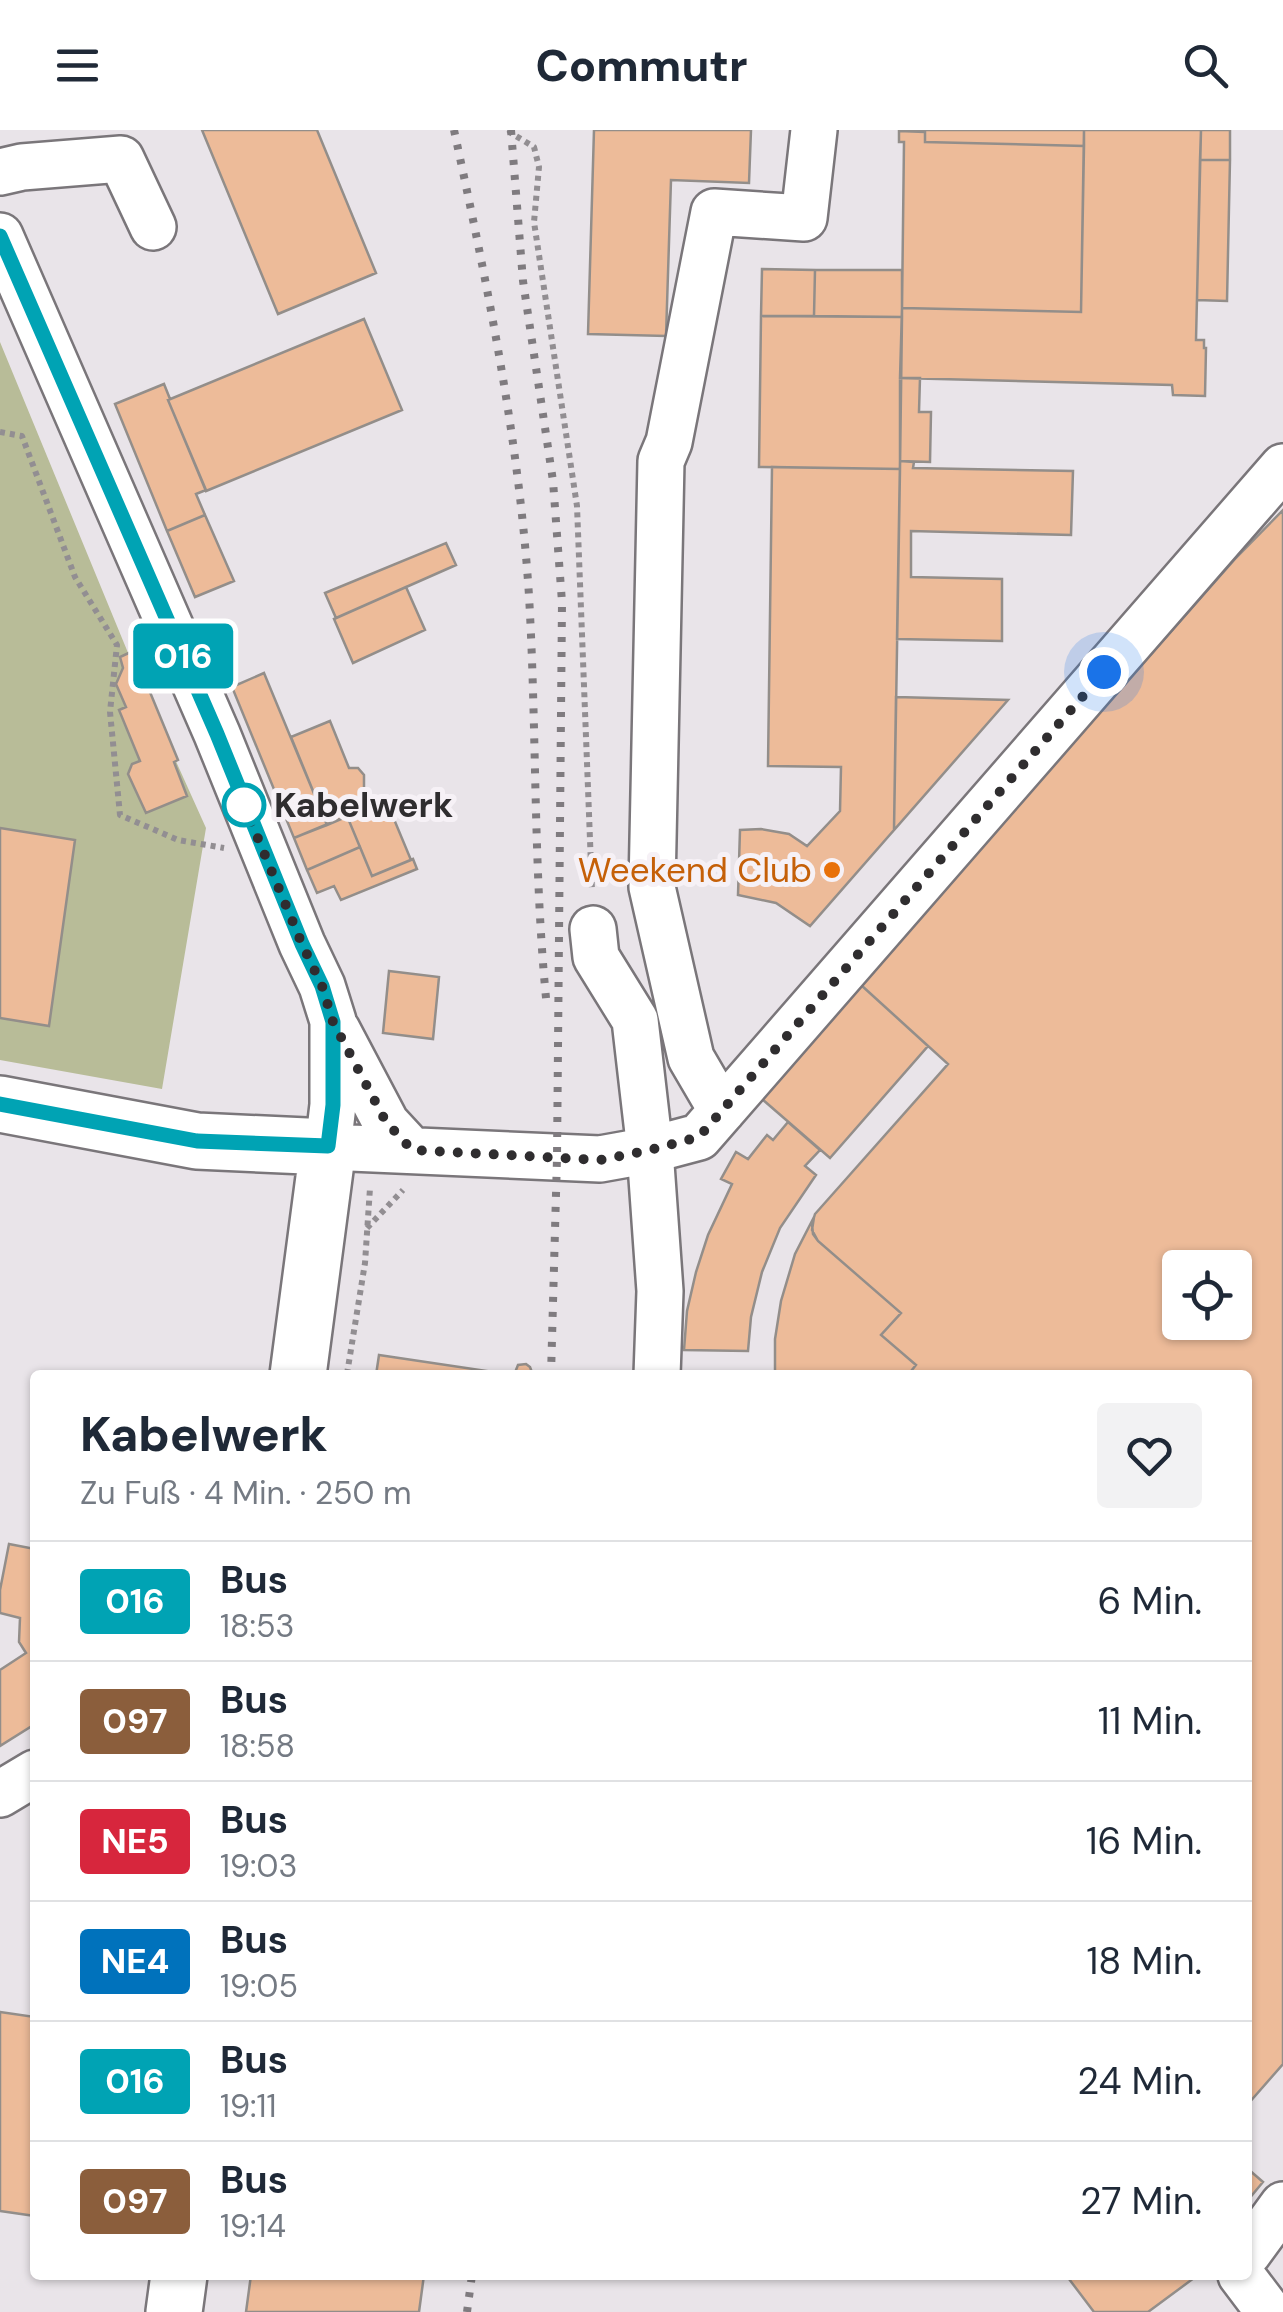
<!DOCTYPE html>
<html lang="de">
<head>
<meta charset="utf-8">
<style>
	:root { --surface:#fff; --page:#f2f2f3; --text:#1f2937; --muted:#747a83; --line:#e0e1e3 }
	body { margin:0; font-family:"DM Sans",sans-serif; background:var(--page); color:var(--text); height:100vh; display:flex; flex-direction:column; font-size:38px; white-space:nowrap }
	* { box-sizing:border-box; margin:0 }
	p { font-size:32px; color:var(--muted) }
	.icon { flex:none; width:55px; height:55px; fill:none; stroke:currentColor; stroke-width:2; stroke-linecap:round; stroke-linejoin:round }
	.map { position:relative; flex:1; overflow:hidden }
	.drawer { position:absolute; left:30px; top:1240px; width:1222px; height:910px; display:flex; flex-direction:column; background:var(--surface); border-radius:10px; box-shadow:0 2px 8px #0004 }
	.drawer>* { flex:none }
	.badge { padding:0 20px; border-radius:8px; font-size:35px; line-height:65px }
	.buttons { position:absolute; left:1162px; top:1120px; display:grid; gap:20px }
	.buttons a { display:grid; place-items:center; width:90px; height:90px; border-radius:10px; background:var(--surface); box-shadow:0 2px 8px #0004; font-size:50px }
	.you { position:absolute; width:50px; height:50px; margin:-25px; border:8px solid #fff; border-radius:50%; background:#1a73e8; box-shadow:0 0 0 15px #1a73e833 }
	.map>.badge { position:absolute; translate:-50% -50%; box-shadow:0 0 0 5px #fff }
	.round { display:grid; place-items:center; flex:none; width:105px; height:105px; border-radius:10px; background:var(--page) }
	.head { display:flex; align-items:center; justify-content:space-between; height:170px; padding:0 50px }
	h1 { font-size:48px; font-weight:800; line-height:75px }
	ul { padding:0; list-style:none }
	li { display:flex; align-items:center; gap:30px; height:120px; padding:0 50px; border-top:2px solid var(--line) }
	li div { flex:1 }
	li b { display:block; font-size:38px }
	li em { font-style:normal }
	li .badge { min-width:110px; font-weight:700; text-align:center }
	header { display:flex; justify-content:space-between; align-items:center; height:130px; padding:0 50px; background:var(--surface); font-size:45px; font-weight:800 }
	.map>svg:first-child { display:block }
	.green { fill:#b8bc98 }
	.building { fill:#edbb99; stroke:#938e8a; stroke-width:2.5; fill-rule:evenodd }
	.lines { fill:none; stroke-linecap:round; stroke-linejoin:round }
	.minor-casing { stroke:#7a767a; stroke-width:50 }
	.major-casing { stroke:#7a767a; stroke-width:60 }
	.path { stroke:#928e92; stroke-width:6; stroke-dasharray:5 5; stroke-linecap:butt }
	.minor { stroke:#fff; stroke-width:45 }
	.major { stroke:#fff; stroke-width:55 }
	.rail { stroke:#7f7b7f; stroke-width:8; stroke-dasharray:5 10; stroke-linecap:butt }
	.line-casing { stroke:#fff; stroke-width:22 }
	.line { stroke:#00a3b4; stroke-width:15 }
	.walk { stroke:#2f2d2f; stroke-width:10; stroke-dasharray:0 18 }
	.stop-dot { fill:#fff; stroke:#00a3b4; stroke-width:5 }
	.food-dot { fill:#e8710a; stroke:#f6f1f6; stroke-width:4 }
	.labels { text-anchor:middle; dominant-baseline:central; stroke-width:10; stroke-linejoin:round; paint-order:stroke }
	.stop-label { font-size:35px; font-weight:bold; fill:#2f2d2f; stroke:#f6f1f6; text-anchor:start }
	.food-label { font-size:35px; fill:#c56008; stroke:#f6f1f6; text-anchor:end }
</style>
</head>
<body>
<header><svg class="icon" aria-label="menu" viewBox="0 0 24 24"><path d="M4 6h16M4 12h16M4 18h16"/></svg>Commutr<svg class="icon" aria-label="search" viewBox="0 0 24 24"><circle cx="10" cy="10" r="6"/><path d="M15 15l6 6"/></svg></header>
<div class="map">
<svg width="1283" height="2182" viewBox="0 0 1283 2182">
	<rect width="100%" height="100%" fill="#e9e4e9"/>
	<path class="green" d="M 0,212 L 138,547 L 206,698 L 162,959 L 0,930 Z"/>
	<path class="building" d="M 202,0 L 317,0 L 376,143 L 278,184 Z
		M 594,0 L 751,0 L 749,53 L 671,50 L 666,206 L 588,204 Z
		M 1084,0 L 1084,16 L 925,12 L 925,2 L 899,0 Z
		M 1084,0 L 1201,0 L 1196,210 L 1204,210 L 1204,218 L 1206,218 L 1205,266 L 1173,265 L 1172,255 L 900,248 L 902,178 L 1081,182 Z
		M 1201,0 L 1230,0 L 1230,30 L 1200,30 Z
		M 899,1 L 925,2 L 925,12 L 1084,16 L 1081,182 L 902,178 L 904,12 L 899,12 Z
		M 1200,30 L 1230,30 L 1227,171 L 1197,170 Z
		M 762,139 L 815,140 L 814,186 L 761,186 Z
		M 815,140 L 902,140 L 902,187 L 814,186 Z
		M 761,186 L 902,187 L 900,339 L 759,337 Z
		M 364,189 L 402,280 L 206,361 L 168,270 Z
		M 900,248 L 920,248 L 919,282 L 931,282 L 930,332 L 900,331 Z
		M 164,254 L 170,269 L 168,270 L 206,360 L 196,364 L 205,385 L 167,401 L 115,274 Z
		M 900,331 L 914,332 L 913,338 L 1073,341 L 1071,405 L 911,401 L 911,447 L 1002,449 L 1002,511 L 897,509 Z
		M 772,337 L 900,339 L 894,700 L 810,796 L 776,773 L 738,765 L 740,700 L 761,699 L 789,704 L 807,716 L 840,681 L 841,637 L 768,636 Z
		M 1283,380 L 1283,1934 L 1248,1974 L 1248,1245 L 917,1245 L 912,1240 L 916,1235 L 881,1205 L 901,1183 L 818,1111 L 813,1104 L 812,1094 L 815,1084 L 948,934 L 861,855 L 1111,563 L 1114,566 L 1235,429 ZM 1180,1138 L 1235,1138 L 1235,1192 L 1180,1192 Z
		M 205,385 L 234,451 L 195,467 L 167,401 Z
		M 446,413 L 456,435 L 336,488 L 325,463 Z
		M 406,457 L 425,500 L 353,533 L 334,489 Z
		M 133,521 L 178,630 L 174,632 L 187,666 L 146,683 L 128,644 L 132,634 L 140,631 L 119,580 L 126,577 L 116,554 L 123,538 L 120,527 Z
		M 264,543 L 327,695 L 294,708 L 232,557 Z
		M 896,567 L 1008,570 L 894,700 Z
		M 330,591 L 349,638 L 358,638 L 364,645 L 364,668 L 367,678 L 327,695 L 291,607 Z
		M 386,670 L 411,730 L 372,746 L 347,686 Z
		M 347,686 L 360,717 L 307,740 L 294,708 Z
		M 0,698 L 75,710 L 49,896 L 0,888 Z
		M 360,717 L 372,746 L 413,729 L 417,739 L 341,770 L 334,756 L 317,763 L 307,740 Z
		M 389,841 L 439,847 L 433,909 L 383,903 Z
		M 861,855 L 928,916 L 830,1028 L 762,969 Z
		M 788,992 L 820,1020 L 805,1036 L 816,1045 L 780,1098 L 762,1142 L 751,1187 L 748,1221 L 684,1220 L 687,1181 L 696,1142 L 708,1105 L 732,1054 L 721,1049 L 736,1022 L 748,1029 L 767,1005 L 773,1010 Z
		M 814,1087 L 812,1100 L 818,1111 L 901,1183 L 881,1205 L 916,1235 L 912,1240 L 917,1245 L 775,1245 L 775,1209 L 781,1171 L 795,1124 Z
		M 379,1225 L 514,1245 L 518,1235 L 526,1234 L 530,1237 L 533,1245 L 376,1245 Z
		M 9,1414 L 35,1419 L 35,1594 L 0,1616 L 0,1540 L 26,1523 L 19,1512 L 20,1488 L 0,1483 L 0,1460 Z
		M 0,1882 L 35,1887 L 35,2086 L 0,2081 Z
		M 1248,2039 L 1263,2052 L 1248,2070 Z
		M 251,2145 L 424,2145 L 419,2182 L 246,2182 Z
		M 1066,2145 L 1192,2145 L 1194,2148 L 1148,2182 L 1094,2182 Z"/>
	<g class="lines">
		<defs>
			<path id="minor" d="M 0,42 L 22,37 L 121,29 L 153,97
				M 0,106 L 217,604 L 302,814 L 322,856 L 333,891 L 333,975 L 328,1017 L 600,1029 L 650,1020 L 699,1007 L 1283,337
				M 593,799 L 596,827 L 635,890 L 650,1020 L 660,1161 L 657,1245
				M 337,900 L 386,993 L 411,1020
				M 722,981 L 691,928 L 652,757 L 661,331 L 669,312 L 714,82 L 804,88 L 814,0
				M 0,1664 L 35,1643
				M 1248,2123 L 1283,2075
				M 1241,2145 L 1269,2182"/>
			<path id="major" d="M 0,974 L 197,1011 L 328,1017 L 298,1245
				M 174,2182 L 179,2145"/>
		</defs>
		<use href="#minor" class="minor-casing"/>
		<use href="#major" class="major-casing"/>
		<path class="path" d="M 509,0 L 511,3 L 534,17 L 539,37 L 534,92 L 577,376 L 592,761
			M 0,302 L 22,306 L 75,447 L 117,515 L 110,582 L 120,685 L 178,710 L 224,718
			M 367,1098 L 403,1060
			M 347,1244 L 365,1133 L 370,1058"/>
		<use href="#minor" class="minor"/>
		<use href="#major" class="major"/>
		<path class="rail" d="M 454,0 C 487,153 519,309 529,466 C 537,603 533,741 547,878
			M 511,0 L 523,151 L 553,351 L 562,472 L 557,1028 L 551,1245
			M 467,2182 L 472,2145"/>
	</g>
	<g class="lines">
		<defs>
			<path id="line" d="M 0,106 L 217,604 L 302,814 L 322,856 L 333,892 L 333,975 L 328,1016 L 197,1011 L 0,974"/>
		</defs>
		<use href="#line" class="line-casing"/>
		<use href="#line" class="line"/>
		<path class="walk" d="M 244,675 L 302,814 L 322,856 L 333,892 L 386,992 L 412,1020 L 600,1030 L 650,1020 L 699,1007 L 1104,542"/>
	</g>
	<circle class="stop-dot" cx="244" cy="675" r="20"/>
	<circle class="food-dot" cx="832" cy="740" r="10"/>
	<g class="labels">
		<g class="stop-label">
			<text x="274" y="675">Kabelwerk</text>
		</g>
		<g class="food-label">
			<text x="812" y="740">Weekend Club</text>
		</g>
	</g>
</svg>
<div class="buttons">
<a><svg class="icon" aria-label="locate" viewBox="0 0 24 24"><circle cx="12" cy="12" r="6"/><path d="M12 2v4M12 18v4M2 12h4M18 12h4"/></svg></a>
</div>
<div class="you" style="left:1104px;top:542px"></div>
<b class="badge" style="left:183px;top:526px;background:#00a3b4;color:#fff">016</b>
<section class="drawer">
<div class="head"><div><h1>Kabelwerk</h1><p>Zu Fuß · 4 Min. · 250 m</p></div><a class="round"><svg class="icon" aria-label="heart" viewBox="0 0 24 24"><path d="M12 20l-8-8c-3-5 5-10 8-4 3-6 11-1 8 4z"/></svg></a></div>
<ul>
<li><span class="badge" style="background:#00a3b4;color:#fff">016</span><div><b>Bus</b><p>18:53</p></div><em>6 Min.</em></li>
<li><span class="badge" style="background:#8b5e3c;color:#fff">097</span><div><b>Bus</b><p>18:58</p></div><em>11 Min.</em></li>
<li><span class="badge" style="background:#d7263d;color:#fff">NE5</span><div><b>Bus</b><p>19:03</p></div><em>16 Min.</em></li>
<li><span class="badge" style="background:#0072bc;color:#fff">NE4</span><div><b>Bus</b><p>19:05</p></div><em>18 Min.</em></li>
<li><span class="badge" style="background:#00a3b4;color:#fff">016</span><div><b>Bus</b><p>19:11</p></div><em>24 Min.</em></li>
<li><span class="badge" style="background:#8b5e3c;color:#fff">097</span><div><b>Bus</b><p>19:14</p></div><em>27 Min.</em></li>
</ul>
</section>
</div>
</body>
</html>
